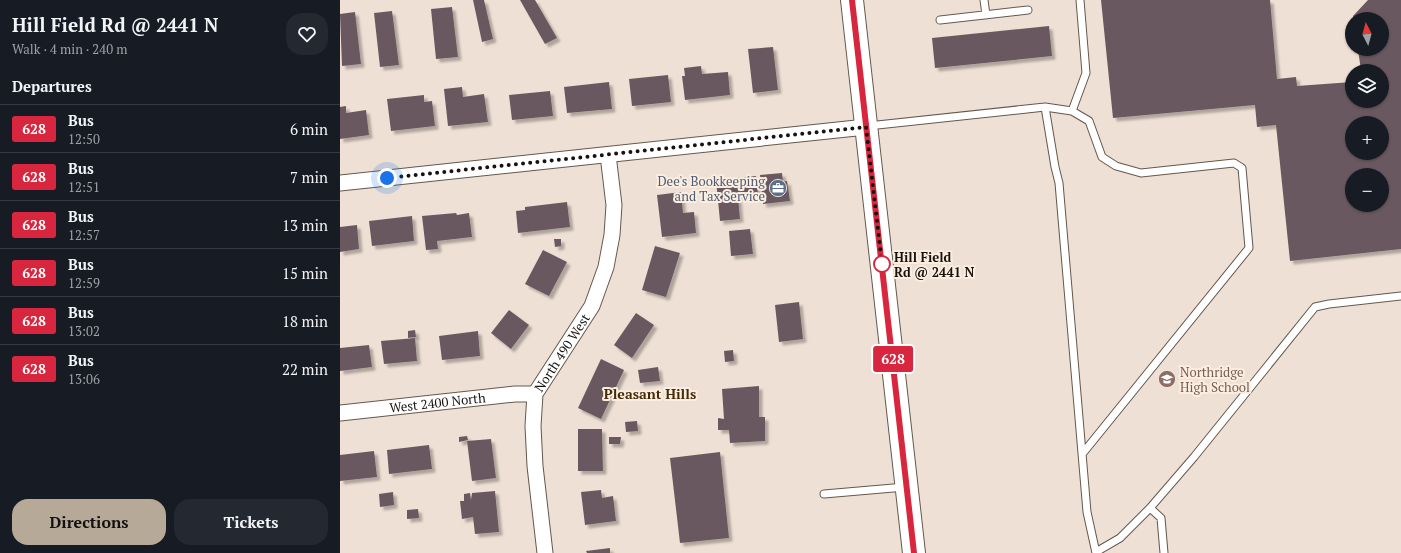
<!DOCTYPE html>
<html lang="en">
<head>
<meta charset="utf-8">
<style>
	:root { --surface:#171b24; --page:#242831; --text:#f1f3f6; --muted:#9ea1a6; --line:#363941; --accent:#b7a998 }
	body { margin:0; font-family:"PT Serif",serif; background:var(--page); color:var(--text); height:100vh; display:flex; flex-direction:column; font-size:15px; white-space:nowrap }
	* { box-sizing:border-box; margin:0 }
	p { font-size:13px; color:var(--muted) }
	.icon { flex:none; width:22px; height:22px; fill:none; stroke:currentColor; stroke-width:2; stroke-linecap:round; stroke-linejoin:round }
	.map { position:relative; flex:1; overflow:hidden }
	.drawer { display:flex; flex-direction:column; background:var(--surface); width:340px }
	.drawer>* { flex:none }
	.badge { padding:0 8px; border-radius:3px; font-size:14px; line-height:26px }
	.needle { width:26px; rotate:354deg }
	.fabs { position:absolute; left:1005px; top:12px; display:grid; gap:8px }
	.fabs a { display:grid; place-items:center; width:44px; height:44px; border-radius:50%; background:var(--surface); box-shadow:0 1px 3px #0004; font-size:20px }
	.you { position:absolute; width:20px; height:20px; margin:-10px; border:3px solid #fff; border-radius:50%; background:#1a73e8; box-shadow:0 0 0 6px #1a73e833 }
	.map>.badge { position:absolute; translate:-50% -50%; box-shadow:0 0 0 2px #fff }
	h2 { padding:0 12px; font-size:15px; line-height:36px }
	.round { display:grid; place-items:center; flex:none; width:42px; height:42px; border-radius:16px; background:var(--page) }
	.headline { display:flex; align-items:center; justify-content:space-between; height:68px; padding:0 12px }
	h1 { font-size:19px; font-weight:700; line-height:30px }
	.button { display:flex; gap:8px; margin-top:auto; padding:8px 12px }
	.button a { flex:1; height:46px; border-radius:16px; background:var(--accent); color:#111; font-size:16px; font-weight:700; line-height:46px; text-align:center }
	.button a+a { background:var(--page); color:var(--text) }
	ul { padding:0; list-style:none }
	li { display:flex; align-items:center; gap:12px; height:48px; padding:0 12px; border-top:1px solid var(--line) }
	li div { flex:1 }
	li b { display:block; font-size:15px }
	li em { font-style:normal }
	li .badge { min-width:44px; font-weight:700; text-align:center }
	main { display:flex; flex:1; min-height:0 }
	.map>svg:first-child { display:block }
	.building { fill:#69595f; fill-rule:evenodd; filter:url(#shadow) }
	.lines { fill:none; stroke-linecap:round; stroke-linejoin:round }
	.lane-casing { stroke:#64584d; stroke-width:9 }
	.street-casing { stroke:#64584d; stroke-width:17 }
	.primary-casing { stroke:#64584d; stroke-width:24 }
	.lane { stroke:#fff; stroke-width:7 }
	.street { stroke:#fff; stroke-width:15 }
	.primary { stroke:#fff; stroke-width:22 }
	.line-casing { stroke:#fff; stroke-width:9 }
	.line { stroke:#d7263d; stroke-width:6 }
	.walk { stroke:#18130f; stroke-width:4; stroke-dasharray:0 7.2 }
	.stop-dot { fill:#fff; stroke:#d7263d; stroke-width:2 }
	.labels { text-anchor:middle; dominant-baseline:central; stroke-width:4; stroke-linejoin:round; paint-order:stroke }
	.service-label { font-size:13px; fill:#4e5e75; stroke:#fcede1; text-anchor:end }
	.stop-label { font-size:13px; font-weight:bold; fill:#18130f; stroke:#fcede1; text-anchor:start }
	.street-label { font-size:13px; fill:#18130f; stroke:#fcede1 }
	.education-label { font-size:13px; fill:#785e54; stroke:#fcede1; text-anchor:start }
	.neighbourhood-label { font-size:14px; font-weight:bold; fill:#452b09; stroke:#fcede1 }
</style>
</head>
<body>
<main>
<section class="drawer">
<div class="headline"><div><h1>Hill Field Rd @ 2441 N</h1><p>Walk · 4 min · 240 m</p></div><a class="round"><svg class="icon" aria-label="heart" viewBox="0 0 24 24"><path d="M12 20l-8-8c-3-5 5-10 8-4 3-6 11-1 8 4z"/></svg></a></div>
<h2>Departures</h2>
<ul>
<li><span class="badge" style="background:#d7263d;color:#fff">628</span><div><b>Bus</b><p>12:50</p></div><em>6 min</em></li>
<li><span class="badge" style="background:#d7263d;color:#fff">628</span><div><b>Bus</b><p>12:51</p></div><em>7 min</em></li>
<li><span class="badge" style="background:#d7263d;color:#fff">628</span><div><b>Bus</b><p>12:57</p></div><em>13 min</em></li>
<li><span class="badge" style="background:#d7263d;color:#fff">628</span><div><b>Bus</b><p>12:59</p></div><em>15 min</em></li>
<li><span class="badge" style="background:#d7263d;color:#fff">628</span><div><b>Bus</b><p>13:02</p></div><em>18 min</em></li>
<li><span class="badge" style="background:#d7263d;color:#fff">628</span><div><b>Bus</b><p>13:06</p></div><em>22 min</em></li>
</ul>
<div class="button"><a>Directions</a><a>Tickets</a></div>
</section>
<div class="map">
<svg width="1061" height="553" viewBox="0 0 1061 553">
	<defs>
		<filter id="shadow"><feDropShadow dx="3.5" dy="3.5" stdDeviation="1" flood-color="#0004"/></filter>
	</defs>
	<rect width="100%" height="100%" fill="#eee0d4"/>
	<path class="building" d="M 133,0 L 144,0 L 153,39 L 142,42 Z
		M 180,0 L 195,0 L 217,38 L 205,44 Z
		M 761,0 L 930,0 L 937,79 L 956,77 L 957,86 L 1012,82 L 1012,101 L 1042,101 L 1042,71 L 1021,71 L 1018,49 L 1042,49 L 1042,19 L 1014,19 L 1013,16 L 1028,0 L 1061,0 L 1061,249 L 950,261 L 936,125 L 917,127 L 915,105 L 773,118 ZM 1012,123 L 1042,123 L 1042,153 L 1012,153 ZM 1012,175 L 1042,175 L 1042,205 L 1012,205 Z
		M 112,7 L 118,57 L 96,59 L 91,9 Z
		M 52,11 L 59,65 L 40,67 L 34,13 Z
		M 15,12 L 21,64 L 2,66 L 0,14 Z
		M 709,26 L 712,56 L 595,68 L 592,38 Z
		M 433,47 L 438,90 L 413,93 L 408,49 Z
		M 361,66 L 362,74 L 388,72 L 390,95 L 345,100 L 342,76 L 345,76 L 344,68 Z
		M 328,75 L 331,102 L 292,106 L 289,79 Z
		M 269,82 L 272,109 L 227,113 L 224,87 Z
		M 122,87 L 123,97 L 144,94 L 148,122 L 108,126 L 104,89 Z
		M 210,91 L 213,116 L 172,120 L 169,95 Z
		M 84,95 L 84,102 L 92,101 L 95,126 L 51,131 L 47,99 Z
		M 6,106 L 6,113 L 26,110 L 29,135 L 0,139 L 0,107 Z
		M 442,173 L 443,182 L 447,181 L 450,201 L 423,204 L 420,175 Z
		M 416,176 L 418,195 L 398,197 L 400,219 L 380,221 L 376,180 Z
		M 341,192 L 343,213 L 354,212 L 356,233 L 322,237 L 317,195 Z
		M 227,202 L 230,227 L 178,233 L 176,211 L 185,210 L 185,207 Z
		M 116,213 L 117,215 L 129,213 L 132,237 L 97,241 L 98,249 L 86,250 L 82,216 Z
		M 72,216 L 74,241 L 32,246 L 29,221 Z
		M 17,225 L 19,249 L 0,252 L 0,227 Z
		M 410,229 L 413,254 L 391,256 L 389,231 Z
		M 214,239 L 221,239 L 221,246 L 215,247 Z
		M 315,246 L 340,253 L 326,297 L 302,290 Z
		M 203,250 L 227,262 L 209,296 L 185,284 Z
		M 459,302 L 463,339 L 439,342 L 435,305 Z
		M 169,310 L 189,325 L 171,349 L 151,333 Z
		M 296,313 L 314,325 L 292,358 L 274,345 Z
		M 75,330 L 76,337 L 68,338 L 68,331 Z
		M 138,331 L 140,356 L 102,360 L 99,336 Z
		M 75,338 L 77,361 L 44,364 L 41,341 Z
		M 29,345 L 32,367 L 0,371 L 0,348 Z
		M 393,350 L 394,361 L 385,362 L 384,351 Z
		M 261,359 L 284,370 L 261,419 L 238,408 Z
		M 318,367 L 320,381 L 300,383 L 298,370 Z
		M 419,386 L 419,417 L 425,417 L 425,441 L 390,443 L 389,430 L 378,430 L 378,418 L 384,419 L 382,389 Z
		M 297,421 L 298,431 L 286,432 L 285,422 Z
		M 238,429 L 262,429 L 263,471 L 238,471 Z
		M 127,436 L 128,440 L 119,442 L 119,437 Z
		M 269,437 L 281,437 L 280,444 L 269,444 Z
		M 151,439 L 156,478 L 132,481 L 127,441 Z
		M 89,445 L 92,469 L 49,474 L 47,450 Z
		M 34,451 L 37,477 L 0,481 L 0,455 Z
		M 380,452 L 389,538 L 340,543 L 330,458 Z
		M 261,490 L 262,498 L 273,496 L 276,521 L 245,525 L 241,492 Z
		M 155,491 L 159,532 L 135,534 L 133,517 L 122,519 L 120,501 L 124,501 L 124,494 L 130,493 L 131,500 L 132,493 Z
		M 53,492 L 54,505 L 40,507 L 39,494 Z
		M 78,509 L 79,518 L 67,519 L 67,510 Z
		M 270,548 L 270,553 L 247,553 L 246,551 Z"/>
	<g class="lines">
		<defs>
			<path id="lane" d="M 644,0 L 646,15
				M 600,20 L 688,10
				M 705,107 L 715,167 L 719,183 L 747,512 L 756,553
				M 732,111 L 746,73 L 740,0
				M 528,126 L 705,107 L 732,111 L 749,121 L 762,157 L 776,166 L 801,173 L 894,163 L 902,168 L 909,248 L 743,453
				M 484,494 L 565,487
				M 810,508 L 821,518 L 824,553
				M 756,552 L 780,538 L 810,508 L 854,457 L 975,307 L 989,304 L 1061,296"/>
			<g id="street">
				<path d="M 0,183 L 526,127"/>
				<path id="s1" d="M 0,413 L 175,394 L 195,394"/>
				<path id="s2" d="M 205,553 L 195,466 L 193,426 L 195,394 L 252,306 L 266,267 L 272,235 L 274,205 L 268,155"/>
			</g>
			<path id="primary" d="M 512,0 L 574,553"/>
		</defs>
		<use href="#lane" class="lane-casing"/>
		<use href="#street" class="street-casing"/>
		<use href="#primary" class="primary-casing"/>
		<use href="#lane" class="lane"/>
		<use href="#street" class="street"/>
		<use href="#primary" class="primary"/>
	</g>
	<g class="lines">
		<defs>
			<path id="line" d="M 512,0 L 574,553"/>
		</defs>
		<use href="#line" class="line-casing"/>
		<use href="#line" class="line"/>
		<path class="walk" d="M 47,178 L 526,127 L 542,264"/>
	</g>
	<defs>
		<symbol id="office-disc" viewBox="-11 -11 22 22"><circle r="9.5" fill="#5c6f8a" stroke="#fcede1"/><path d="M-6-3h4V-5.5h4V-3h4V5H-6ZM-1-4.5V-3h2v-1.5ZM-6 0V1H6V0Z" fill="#fff"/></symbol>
		<symbol id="school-disc" viewBox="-11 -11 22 22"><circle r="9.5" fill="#8d6e63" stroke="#fcede1"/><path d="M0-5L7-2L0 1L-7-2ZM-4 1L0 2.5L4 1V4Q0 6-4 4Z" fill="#fff"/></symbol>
	</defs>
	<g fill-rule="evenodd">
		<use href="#office-disc" x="428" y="178" width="20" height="20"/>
		<use href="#school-disc" x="817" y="369" width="20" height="20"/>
	</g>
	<circle class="stop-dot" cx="542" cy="264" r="8"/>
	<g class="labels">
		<g class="service-label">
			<text x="425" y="181">Dee's Bookkeeping<tspan x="425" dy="15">and Tax Service</tspan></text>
		</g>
		<g class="stop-label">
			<text x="554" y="257">Hill Field<tspan x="554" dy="15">Rd @ 2441 N</tspan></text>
		</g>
		<g class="street-label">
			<text stroke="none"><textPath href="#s2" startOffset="209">North 490 West</textPath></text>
			<text stroke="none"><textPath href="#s1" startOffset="98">West 2400 North</textPath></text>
		</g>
		<g class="education-label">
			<text x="840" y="372">Northridge<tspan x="840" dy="15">High School</tspan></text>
		</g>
		<g class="neighbourhood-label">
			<text x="310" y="393">Pleasant Hills</text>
		</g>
	</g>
</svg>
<div class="fabs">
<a><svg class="needle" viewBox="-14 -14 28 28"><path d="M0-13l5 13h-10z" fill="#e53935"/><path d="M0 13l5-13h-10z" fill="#9ea1a6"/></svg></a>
<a><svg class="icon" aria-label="layers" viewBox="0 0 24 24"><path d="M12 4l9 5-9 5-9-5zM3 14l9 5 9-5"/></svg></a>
<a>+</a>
<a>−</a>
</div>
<div class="you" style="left:47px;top:178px"></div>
<b class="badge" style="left:553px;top:359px;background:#d7263d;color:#fff">628</b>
</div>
</main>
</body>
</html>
